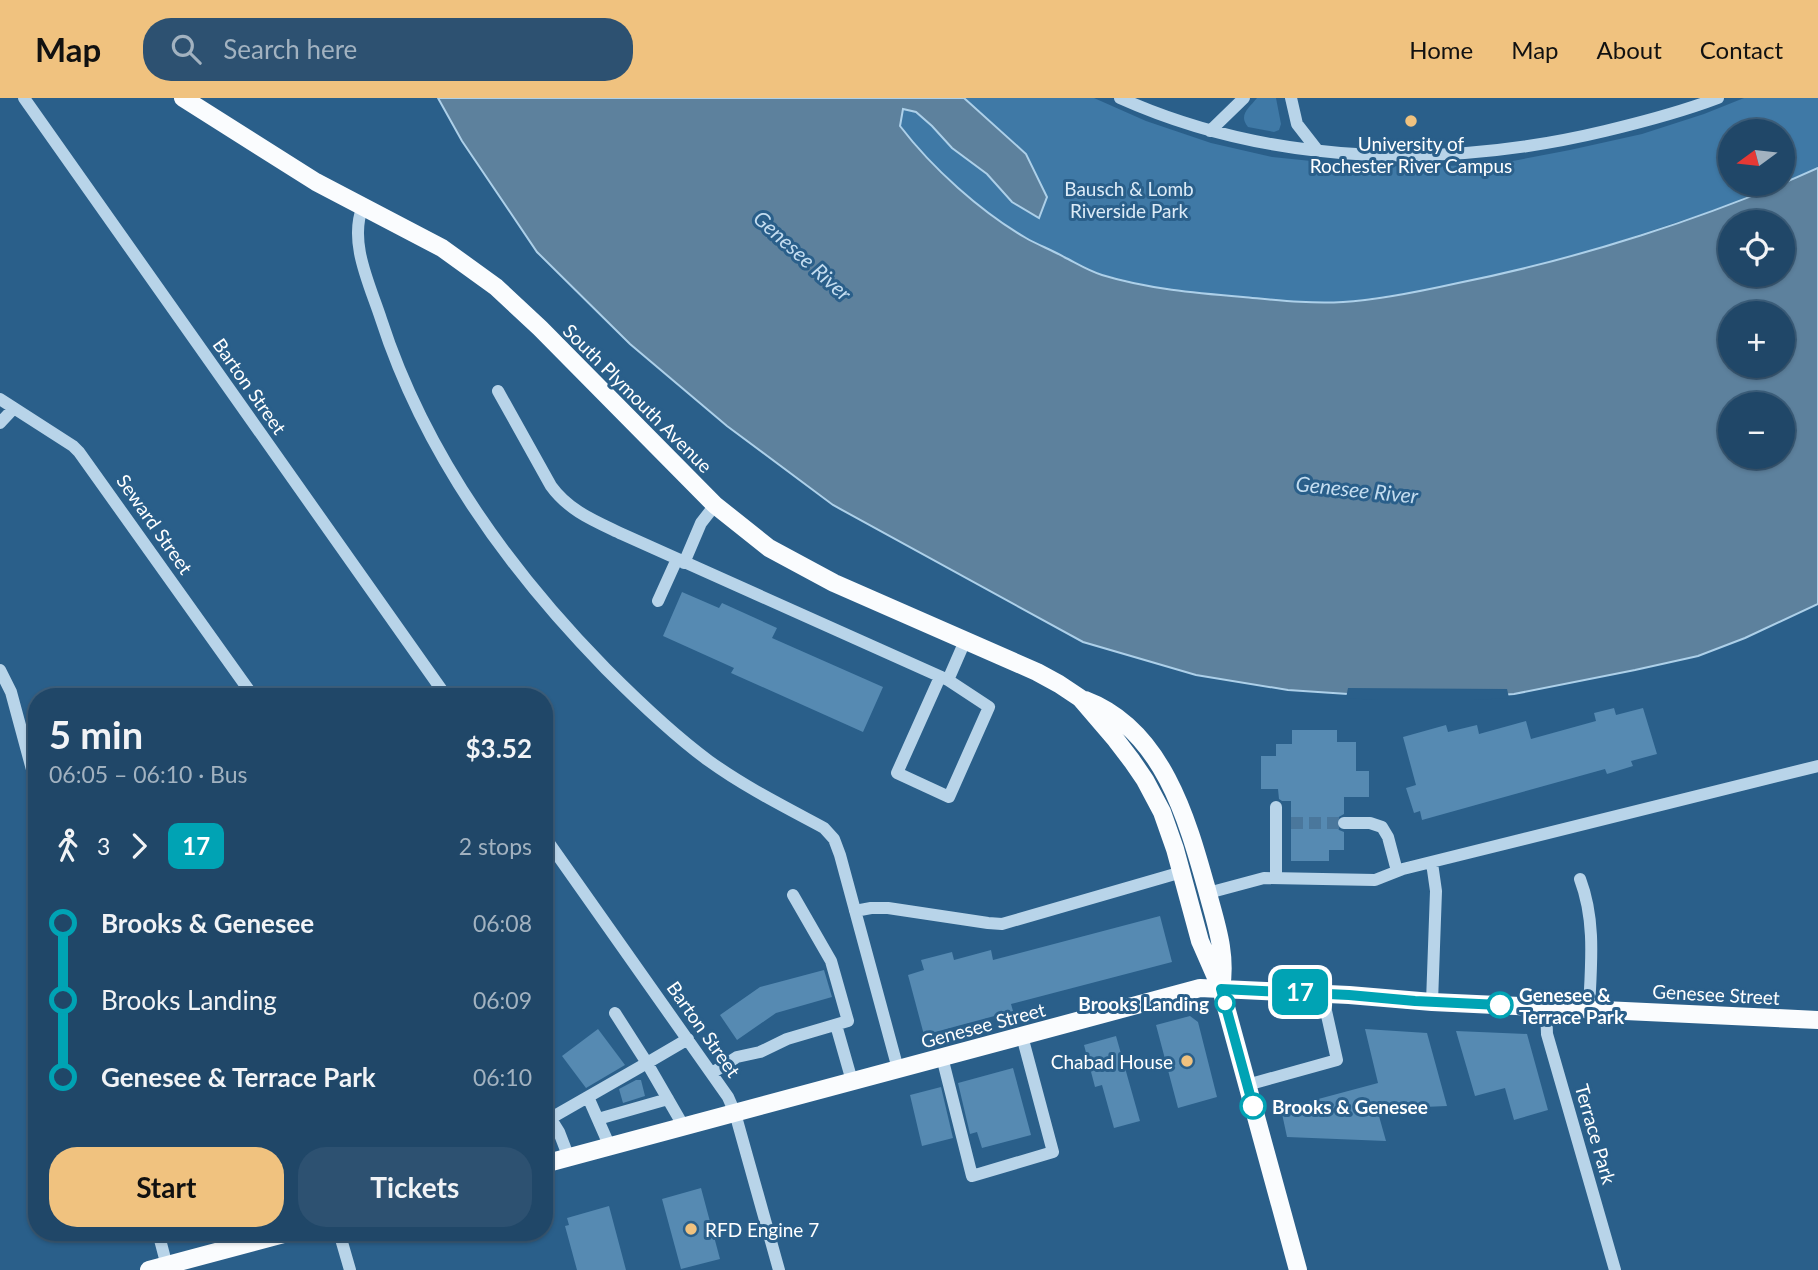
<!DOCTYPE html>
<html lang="en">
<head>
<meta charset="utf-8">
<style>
	:root { --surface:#204768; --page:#2d5171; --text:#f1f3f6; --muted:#a2b2c0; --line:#3d5f7c; --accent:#f0c27f }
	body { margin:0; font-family:Lato,sans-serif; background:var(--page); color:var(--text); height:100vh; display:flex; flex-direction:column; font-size:26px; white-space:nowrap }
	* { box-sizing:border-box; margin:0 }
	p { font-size:23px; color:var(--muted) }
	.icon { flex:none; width:38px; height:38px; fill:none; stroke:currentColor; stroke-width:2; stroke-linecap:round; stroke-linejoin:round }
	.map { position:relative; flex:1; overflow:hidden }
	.drawer { position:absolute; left:28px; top:590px; width:525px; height:553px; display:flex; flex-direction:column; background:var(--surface); border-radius:28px; box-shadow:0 2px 5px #0004,0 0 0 2px var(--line) }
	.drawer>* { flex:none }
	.badge { padding:0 14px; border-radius:10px; font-size:24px; line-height:46px }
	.needle { width:46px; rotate:255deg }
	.tools { position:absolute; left:1718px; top:21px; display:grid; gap:14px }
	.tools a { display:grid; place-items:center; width:77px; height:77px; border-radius:50%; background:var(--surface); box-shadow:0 2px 5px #0004,0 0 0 2px var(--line); font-size:35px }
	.map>.badge { position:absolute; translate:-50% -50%; box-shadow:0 0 0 4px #fff }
	.legs { display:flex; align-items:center; gap:10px; height:77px; padding:0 21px; font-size:23px }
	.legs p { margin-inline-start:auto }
	.overview { display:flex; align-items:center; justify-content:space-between; height:119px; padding:0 21px }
	h1 { font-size:38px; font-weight:700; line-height:52px }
	.action { display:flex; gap:14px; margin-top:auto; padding:14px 21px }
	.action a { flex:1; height:80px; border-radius:28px; background:var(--accent); color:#111; font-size:28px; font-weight:700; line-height:80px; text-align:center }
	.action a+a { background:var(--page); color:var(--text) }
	ul { padding:0 21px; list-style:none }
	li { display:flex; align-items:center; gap:24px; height:77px; font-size:26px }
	li i { display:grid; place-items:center; width:10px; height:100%; margin:0 9px; background:currentColor }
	li i::after { content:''; width:18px; height:18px; margin:-9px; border:5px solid; border-radius:50%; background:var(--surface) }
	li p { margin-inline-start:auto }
	li:first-child i { background:linear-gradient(#0000 50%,currentColor 0) }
	li:last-child i { background:linear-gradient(currentColor 50%,#0000 0) }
	header { display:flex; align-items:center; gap:42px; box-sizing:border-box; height:98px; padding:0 35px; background:var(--accent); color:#111 }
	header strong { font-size:33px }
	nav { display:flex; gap:38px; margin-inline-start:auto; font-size:24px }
	.search { width:490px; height:63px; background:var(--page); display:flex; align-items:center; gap:18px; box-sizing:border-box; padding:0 24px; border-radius:28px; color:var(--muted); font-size:26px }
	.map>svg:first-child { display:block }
	.green { fill:#3f79a6 }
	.water { fill:#5d819d; stroke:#add0e9; stroke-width:2; fill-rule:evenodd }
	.pier { fill:#2a5f8a }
	.building { fill:#568ab2 }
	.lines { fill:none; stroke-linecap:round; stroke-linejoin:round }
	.minor-tunnel { stroke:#4a779c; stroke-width:12; stroke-dasharray:12 6; stroke-linecap:butt }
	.minor { stroke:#b8d4e9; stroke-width:12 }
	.major { stroke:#fafcfe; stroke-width:18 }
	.line-1-casing { stroke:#fff; stroke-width:16 }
	.line-1 { stroke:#00a3b4; stroke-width:10 }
	.poi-dot { fill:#f0c27f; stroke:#2a5f8a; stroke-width:2.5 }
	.stop-1-dot { fill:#fff; stroke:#00a3b4; stroke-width:3.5 }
	.labels { text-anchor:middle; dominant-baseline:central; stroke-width:6; stroke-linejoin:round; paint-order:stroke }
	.poi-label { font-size:19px; fill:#fff; stroke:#2a5f8a }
	.park-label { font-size:19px; fill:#dcebf7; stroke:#2a5f8a }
	.street-label { font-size:19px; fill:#fff; stroke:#2a5f8a }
	.stop-label { font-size:19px; font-weight:bold; fill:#fff; stroke:#2a5f8a; text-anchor:start }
	.water-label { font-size:21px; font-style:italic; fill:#c4ddf0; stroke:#2a5f8a }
</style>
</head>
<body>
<header>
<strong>Map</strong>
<div class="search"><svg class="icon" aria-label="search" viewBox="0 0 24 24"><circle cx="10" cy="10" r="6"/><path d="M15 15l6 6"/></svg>Search here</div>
<nav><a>Home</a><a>Map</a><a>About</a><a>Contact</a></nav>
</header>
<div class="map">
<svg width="1818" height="1172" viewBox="0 0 1818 1172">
	<rect width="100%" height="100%" fill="#2a5f8a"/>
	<path class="green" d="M 964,0 L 1094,0 L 1146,23 L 1211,45 L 1272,59 L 1341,66 L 1421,69 L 1497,66 L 1570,52 L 1642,36 L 1704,16 L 1744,0 L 1818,0 L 1818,70 L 1783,84 L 1783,33 L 1731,33 L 1731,86 L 1780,86 L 1708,114 L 1596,151 L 1506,176 L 1421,193 L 1345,204 L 1300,204 L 1167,192 L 1100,176 L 1026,140 L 986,113 L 940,73 L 916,48 L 900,28 L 903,11 L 916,14 L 932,28 L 952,50 L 987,76 L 1012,104 L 1039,120 L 1047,99 L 1026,56 Z
		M 1257,0 L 1276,0 L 1281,26 L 1279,32 L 1274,34 L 1248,29 C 1238,17 1249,10 1257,0 Z"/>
	<path class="water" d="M 438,0 L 964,0 L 1026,56 L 1047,99 L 1039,120 L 1012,104 L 987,76 L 952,50 L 932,28 L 916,14 L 903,11 L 900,28 C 932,70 981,114 1026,140 C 1038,147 1052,152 1064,159 C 1076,165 1089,173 1102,177 C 1148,191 1195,195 1243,199 C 1276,202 1309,206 1343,204 C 1379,202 1422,193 1458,185 C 1578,161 1707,120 1818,70 L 1818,506 L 1745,540 L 1698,558 L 1635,572 L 1514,596 L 1474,599 L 1378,598 L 1288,592 L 1196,577 L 1083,544 L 833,407 L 727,328 L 630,246 L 537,154 L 462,43 ZM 1731,124 L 1783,124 L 1783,177 L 1731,177 ZM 1731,215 L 1783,215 L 1783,268 L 1731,268 ZM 1731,306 L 1783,306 L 1783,359 L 1731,359 Z"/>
	<path class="pier" d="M 1348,590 L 1507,591 L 1509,600 L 1474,602 L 1378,602 L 1346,600 Z"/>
	<path class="building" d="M 682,494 L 719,510 L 722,505 L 777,530 L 772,540 L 883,589 L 863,634 L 731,575 L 734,570 L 663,538 Z
		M 1614,610 L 1616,617 L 1643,610 L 1657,656 L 1631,663 L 1633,668 L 1607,676 L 1605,671 L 1422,722 L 1420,713 L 1414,715 L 1406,690 L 1416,687 L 1403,639 L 1446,627 L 1448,634 L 1477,627 L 1479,636 L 1526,623 L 1531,641 L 1596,623 L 1594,615 Z
		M 1292,632 L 1337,632 L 1337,644 L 1356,644 L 1356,673 L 1369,673 L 1369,699 L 1344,699 L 1344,716 L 1337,720 L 1335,726 L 1339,732 L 1344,734 L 1344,752 L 1329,752 L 1329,763 L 1291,763 L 1291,703 L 1282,703 L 1279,701 L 1278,691 L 1261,691 L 1261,658 L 1276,658 L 1276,646 L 1292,646 Z
		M 1160,818 L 1172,864 L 1011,906 L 1013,913 L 924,937 L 908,877 L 924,872 L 921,862 L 952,854 L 954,862 L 991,852 L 993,862 Z
		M 824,872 L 832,899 L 776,915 L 737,942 L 720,917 L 760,889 Z
		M 1190,918 L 1198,924 L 1217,999 L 1178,1010 L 1156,927 Z
		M 598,931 L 625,967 L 586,990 L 562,958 Z
		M 1365,931 L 1427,935 L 1447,1008 L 1377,1011 L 1386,1043 L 1287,1039 L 1281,1011 L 1378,985 Z
		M 1456,933 L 1527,936 L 1548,1012 L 1514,1022 L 1505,990 L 1475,998 Z
		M 1116,938 L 1140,1023 L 1114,1030 L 1102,987 L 1095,989 L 1084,947 Z
		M 1013,970 L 1031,1037 L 982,1050 L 977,1034 L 970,1036 L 958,985 Z
		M 636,982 L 641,982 L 645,998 L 623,1005 L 619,991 Z
		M 941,989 L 953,1040 L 922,1048 L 910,997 Z
		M 701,1090 L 720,1161 L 681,1171 L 662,1101 Z
		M 609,1108 L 626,1172 L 577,1172 L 565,1128 L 569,1127 L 567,1120 Z"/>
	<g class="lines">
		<path class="minor-tunnel" d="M 1291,725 L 1344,725"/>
		<path class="minor" d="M 24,0 L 446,598
			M 1120,0 C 1272,68 1446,71 1605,33 C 1643,24 1681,14 1718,0
			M 1291,0 L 1297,26 L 1318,53
			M 1210,33 L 1244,0
			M 363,108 C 348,144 370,187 381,221 C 424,354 509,472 606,571 C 638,603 672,636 709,663 C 745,689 785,709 824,730 L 834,741 L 840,757 L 898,971
			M 498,293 L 551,388 C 569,413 595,423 622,436 L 948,582 L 989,609 L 949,699 L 897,675 L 940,579
			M 0,301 L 73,348 L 79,354 L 253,598
			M 0,325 L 14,310
			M 684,465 L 701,425 L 715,407
			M 658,503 L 677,461
			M 0,572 L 11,594 L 37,690
			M 948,582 L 965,543
			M 1276,709 L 1276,780
			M 1344,725 L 1370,725 L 1382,729 L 1388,739 L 1397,773
			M 544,738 L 728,999 L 735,1015 L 779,1172
			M 1580,781 C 1596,823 1591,867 1589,911
			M 1208,795 L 1264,780 L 1375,782 L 1403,771 L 1818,668
			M 855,813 L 871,810 L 888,810 L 988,825 L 1002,826 L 1182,774
			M 1432,904 L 1436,793 L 1432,765
			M 1546,909 L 1547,936 L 1615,1172
			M 615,915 L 647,965 L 688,941
			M 836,927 L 852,983
			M 942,959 L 972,1078 L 1053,1054 L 1022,938
			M 712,975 L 737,959 L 760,954 L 787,941 L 848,923 L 831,863 L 793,797
			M 1247,987 L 1337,962 L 1322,895
			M 588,999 L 610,1049
			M 544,1010 L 559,1034 L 569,1060
			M 551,1020 L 647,965 L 684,1029
			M 598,1021 L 668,1001
			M 158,1134 L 168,1172
			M 339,1134 L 350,1172"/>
		<path class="major" d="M 183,0 L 316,84 L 442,150 L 496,189 L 540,230 L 715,407 L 769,450 L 834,485 L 1037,574 L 1059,586 L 1080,600 L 1116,642 L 1132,663 L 1145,682 L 1162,714 L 1175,751 L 1200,843 L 1221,891 L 1298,1172
			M 1085,602 C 1162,631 1187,720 1207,792 C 1216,826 1227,855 1221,891
			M 544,1066 L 1200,890 L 1349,897 L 1432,904 L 1818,922
			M 149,1172 L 291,1134"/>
	</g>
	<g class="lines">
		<defs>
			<path id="line-1" d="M 1253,1008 L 1221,891 L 1349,897 L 1415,903 L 1500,907"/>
		</defs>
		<use href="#line-1" class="line-1-casing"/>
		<use href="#line-1" class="line-1"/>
	</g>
	<g class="poi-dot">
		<circle cx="1411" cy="23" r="7"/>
		<circle cx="1187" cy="963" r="7"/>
		<circle cx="691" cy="1131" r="7"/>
	</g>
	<g class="stop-1-dot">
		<circle cx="1225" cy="905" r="9"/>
		<circle cx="1500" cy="907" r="12"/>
		<circle cx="1253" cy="1008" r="12"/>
	</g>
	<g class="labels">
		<g class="poi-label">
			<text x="1411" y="45">University of<tspan x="1411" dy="22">Rochester River Campus</tspan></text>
			<text x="1173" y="963" text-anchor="end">Chabad House</text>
			<text x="705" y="1131" text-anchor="start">RFD Engine 7</text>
		</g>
		<g class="park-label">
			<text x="1129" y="90">Bausch &amp; Lomb<tspan x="1129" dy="22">Riverside Park</tspan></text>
		</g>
		<g class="street-label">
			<text transform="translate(250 288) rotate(55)">Barton Street</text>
			<text transform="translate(638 300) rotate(45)">South Plymouth Avenue</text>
			<text transform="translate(155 426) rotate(55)">Seward Street</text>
			<text transform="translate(1716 896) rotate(3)">Genesee Street</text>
			<text transform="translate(983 927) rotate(-15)">Genesee Street</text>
			<text transform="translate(704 931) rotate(55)">Barton Street</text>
			<text transform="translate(1596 1036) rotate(74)">Terrace Park</text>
		</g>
		<g class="stop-label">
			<text x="1519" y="896">Genesee &amp;<tspan x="1519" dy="22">Terrace Park</tspan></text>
			<text x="1209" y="905" text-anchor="end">Brooks Landing</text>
			<text x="1272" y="1008">Brooks &amp; Genesee</text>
		</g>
		<g class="water-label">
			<text transform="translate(803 157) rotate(42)">Genesee River</text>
			<text transform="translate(1357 391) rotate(6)">Genesee River</text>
		</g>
	</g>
</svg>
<div class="tools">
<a><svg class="needle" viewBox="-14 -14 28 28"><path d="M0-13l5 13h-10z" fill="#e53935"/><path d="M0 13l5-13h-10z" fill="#a2b2c0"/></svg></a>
<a><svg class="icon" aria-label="locate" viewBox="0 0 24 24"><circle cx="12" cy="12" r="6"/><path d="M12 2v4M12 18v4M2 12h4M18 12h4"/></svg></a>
<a>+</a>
<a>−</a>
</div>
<b class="badge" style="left:1300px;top:894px;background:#00a3b4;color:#fff">17</b>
<section class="drawer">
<div class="overview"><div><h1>5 min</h1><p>06:05 – 06:10 · Bus</p></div><b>$3.52</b></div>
<div class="legs"><svg class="icon" aria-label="walk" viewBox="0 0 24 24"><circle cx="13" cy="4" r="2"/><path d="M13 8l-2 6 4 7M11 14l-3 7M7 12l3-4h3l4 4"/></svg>3<svg class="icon" aria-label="forward" viewBox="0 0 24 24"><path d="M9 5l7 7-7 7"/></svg><b class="badge" style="background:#00a3b4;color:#fff">17</b><p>2 stops</p></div>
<ul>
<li><i style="color:#00a3b4"></i><b>Brooks &amp; Genesee</b><p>06:08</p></li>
<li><i style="color:#00a3b4"></i><span>Brooks Landing</span><p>06:09</p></li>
<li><i style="color:#00a3b4"></i><b>Genesee &amp; Terrace Park</b><p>06:10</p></li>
</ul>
<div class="action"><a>Start</a><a>Tickets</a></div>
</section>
</div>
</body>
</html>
